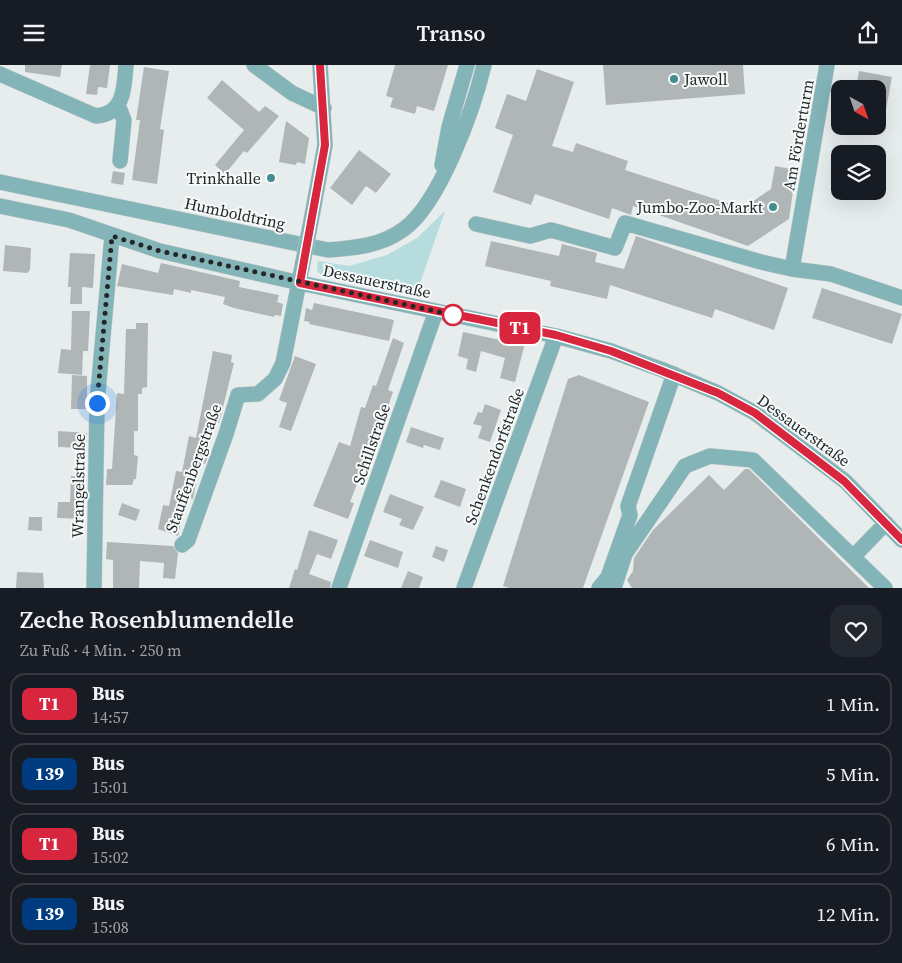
<!DOCTYPE html>
<html lang="de">
<head>
<meta charset="utf-8">
<style>
	:root { --surface:#171b24; --page:#242831; --text:#f1f3f6; --muted:#9ea1a6; --line:#363941 }
	body { margin:0; font-family:"Source Serif 4",serif; background:var(--page); color:var(--text); height:100vh; display:flex; flex-direction:column; font-size:19px; white-space:nowrap }
	* { box-sizing:border-box; margin:0 }
	p { font-size:16px; color:var(--muted) }
	.icon { flex:none; width:28px; height:28px; fill:none; stroke:currentColor; stroke-width:2; stroke-linecap:round; stroke-linejoin:round }
	.map { position:relative; height:523px; overflow:hidden }
	.sheet { display:flex; flex-direction:column; background:var(--surface); flex:1 }
	.sheet>* { flex:none }
	.badge { padding:0 10px; border-radius:8px; font-size:18px; line-height:32px }
	.needle { width:32px; rotate:140deg }
	.tools { position:absolute; left:831px; top:15px; display:grid; gap:10px }
	.tools a { display:grid; place-items:center; width:55px; height:55px; border-radius:10px; background:var(--surface); box-shadow:0 5px 20px #0002; font-size:25px }
	.you { position:absolute; width:25px; height:25px; margin:-12px; border:4px solid #fff; border-radius:50%; background:#1a73e8; box-shadow:0 0 0 8px #1a73e833 }
	.map>.badge { position:absolute; translate:-50% -50%; box-shadow:0 0 0 2px #fff }
	.round { display:grid; place-items:center; flex:none; width:52px; height:52px; border-radius:15px; background:var(--page) }
	.overview { display:flex; align-items:center; justify-content:space-between; height:85px; padding:0 20px }
	h1 { font-size:24px; font-weight:600; line-height:38px }
	ul { padding:0; list-style:none }
	li { display:flex; align-items:center; gap:15px; height:62px; margin:0 10px 8px; padding:0 10px; border:2px solid var(--line); border-radius:15px }
	li div { flex:1 }
	li b { display:block; font-size:19px }
	li em { font-style:normal }
	li .badge { min-width:55px; font-weight:700; text-align:center }
	header { display:flex; justify-content:space-between; align-items:center; height:65px; padding:0 20px; background:var(--surface); font-size:22px; font-weight:600 }
	.map>svg:first-child { display:block }
	.green { fill:#b6dcde }
	.building { fill:#b0b5b6 }
	.lines { fill:none; stroke-linecap:round; stroke-linejoin:round }
	.minor-casing { stroke:#c4c9c9; stroke-width:16 }
	.minor { stroke:#82b4b8; stroke-width:15 }
	.minor-bridge-casing { stroke:#c4c9c9; stroke-width:16; stroke-linecap:butt }
	.minor-bridge { stroke:#82b4b8; stroke-width:15 }
	.line-casing { stroke:#fff; stroke-width:11 }
	.line { stroke:#d7263d; stroke-width:8 }
	.walk { stroke:#252727; stroke-width:5; stroke-dasharray:0 9 }
	.poi-dot { fill:#458c91; stroke:#f5fafb; stroke-width:2 }
	.stop-dot { fill:#fff; stroke:#d7263d; stroke-width:2.5 }
	.labels { text-anchor:middle; dominant-baseline:central; stroke-width:4; stroke-linejoin:round; paint-order:stroke }
	.poi-label { font-size:16px; fill:#252727; stroke:#f5fafb; text-anchor:end }
	.street-label { font-size:16px; fill:#252727; stroke:#f5fafb }
</style>
</head>
<body>
<header><svg class="icon" aria-label="menu" viewBox="0 0 24 24"><path d="M4 6h16M4 12h16M4 18h16"/></svg>Transo<svg class="icon" aria-label="share" viewBox="0 0 24 24"><path d="M12 15V3M7 8l5-5 5 5M5 13v7h14v-7"/></svg></header>
<div class="map">
<svg width="902" height="523" viewBox="0 0 902 523">
	<rect width="100%" height="100%" fill="#e7eded"/>
	<path class="green" d="M 445,146 L 417,227 L 321,210 L 317,206 L 318,196 L 349,201 L 387,190 L 417,173 Z"/>
	<path class="building" d="M 25,0 L 62,0 L 60,12 L 25,7 Z
		M 90,0 L 110,0 L 107,23 L 98,22 L 97,30 L 86,29 Z
		M 395,0 L 448,0 L 434,46 L 417,41 L 415,49 L 390,42 L 393,33 L 386,31 Z
		M 603,0 L 743,0 L 745,29 L 606,40 Z
		M 144,2 L 169,6 L 160,64 L 164,65 L 157,119 L 132,115 L 140,55 L 136,55 Z
		M 537,4 L 574,17 L 552,81 L 573,87 L 576,78 L 628,96 L 625,105 L 743,143 L 771,124 L 775,101 L 796,105 L 789,154 L 748,181 L 633,141 L 631,150 L 612,143 L 609,154 L 535,129 L 531,140 L 493,127 L 513,70 L 495,63 L 507,29 L 526,36 Z
		M 859,6 L 892,12 L 883,61 L 878,60 L 878,24 L 856,24 Z
		M 222,15 L 259,47 L 265,41 L 279,51 L 247,88 L 244,86 L 225,109 L 215,100 L 244,65 L 207,33 Z
		M 286,56 L 309,73 L 305,99 L 297,97 L 296,100 L 279,97 Z
		M 359,85 L 391,109 L 376,128 L 366,121 L 352,140 L 330,123 Z
		M 113,106 L 125,108 L 123,120 L 111,118 Z
		M 636,171 L 788,223 L 774,265 L 715,244 L 712,253 L 610,220 L 607,234 L 550,221 L 551,216 L 485,201 L 491,176 L 559,191 L 562,179 L 597,188 L 595,197 L 624,204 Z
		M 5,180 L 31,183 L 30,205 L 27,208 L 3,206 Z
		M 70,188 L 95,189 L 93,223 L 82,222 L 82,239 L 70,239 L 71,222 L 68,222 Z
		M 161,198 L 240,216 L 239,222 L 279,230 L 277,237 L 283,239 L 281,251 L 275,250 L 274,252 L 234,243 L 223,239 L 225,232 L 191,225 L 191,228 L 174,224 L 173,230 L 117,221 L 122,199 L 158,208 Z
		M 822,223 L 902,249 L 892,279 L 812,253 Z
		M 314,238 L 394,255 L 389,276 L 309,259 L 310,257 L 304,256 L 306,243 L 312,245 Z
		M 72,246 L 90,246 L 88,286 L 83,286 L 82,310 L 58,308 L 61,284 L 71,285 Z
		M 136,258 L 148,258 L 147,322 L 142,323 L 142,329 L 138,329 L 138,366 L 134,366 L 134,390 L 138,391 L 136,414 L 134,414 L 132,420 L 106,420 L 107,404 L 112,404 L 117,328 L 124,329 L 126,264 L 136,264 Z
		M 463,267 L 500,275 L 501,271 L 525,278 L 515,317 L 500,313 L 505,293 L 481,286 L 476,307 L 466,304 L 468,294 L 458,291 Z
		M 393,273 L 404,278 L 388,325 L 393,327 L 372,389 L 369,388 L 350,437 L 354,438 L 348,454 L 313,441 L 339,377 L 350,381 L 361,342 L 365,343 L 373,320 L 376,321 Z
		M 213,286 L 232,290 L 231,297 L 234,298 L 219,358 L 214,357 L 207,394 L 205,399 L 200,398 L 193,434 L 187,432 L 178,471 L 158,464 L 163,440 L 169,441 L 176,406 L 182,407 L 189,371 L 196,373 Z
		M 295,291 L 316,299 L 291,366 L 279,362 L 287,338 L 279,335 Z
		M 72,310 L 87,311 L 87,344 L 71,344 Z
		M 579,310 L 649,337 L 583,523 L 510,523 L 503,521 L 568,314 Z
		M 485,339 L 501,345 L 490,377 L 478,373 L 482,361 L 473,359 L 478,347 L 482,348 Z
		M 411,362 L 444,373 L 440,385 L 424,380 L 423,383 L 406,377 Z
		M 58,366 L 87,368 L 86,383 L 58,382 Z
		M 745,404 L 749,404 L 869,523 L 632,523 L 627,515 L 633,506 L 634,493 L 653,465 L 709,410 L 724,425 Z
		M 71,411 L 84,412 L 83,454 L 57,453 L 58,437 L 70,437 Z
		M 441,415 L 466,424 L 460,442 L 434,432 Z
		M 390,429 L 424,442 L 413,465 L 399,460 L 402,454 L 383,447 Z
		M 122,438 L 140,445 L 136,456 L 118,450 Z
		M 29,452 L 42,452 L 42,466 L 28,465 Z
		M 309,465 L 338,475 L 331,494 L 317,489 L 309,509 L 331,517 L 330,523 L 289,523 L 295,504 L 297,505 Z
		M 370,475 L 403,487 L 398,503 L 364,491 Z
		M 107,477 L 173,481 L 178,488 L 175,514 L 163,513 L 164,498 L 140,496 L 139,523 L 113,523 L 113,495 L 106,494 Z
		M 436,481 L 448,485 L 444,497 L 432,492 Z
		M 408,506 L 423,512 L 419,523 L 401,523 Z
		M 17,507 L 43,508 L 44,523 L 16,523 Z"/>
	<g class="lines">
		<defs>
			<path id="minor" d="M 254,0 L 292,28 L 324,43
				M 0,9 L 96,51 C 125,49 124,22 126,0
				M 118,40 L 124,55 L 120,96
				M 442,100 L 449,62 L 467,0
				M 0,117 L 328,185 C 355,183 381,181 404,164 C 440,138 474,43 484,0
				M 0,141 L 69,155 L 160,186 L 300,218 L 556,271 L 611,286 L 663,305 L 718,328 L 755,348 L 845,416 L 902,475
				M 311,156 L 325,80 L 320,0
				M 476,159 L 530,171 L 551,165 L 615,183 L 625,158 L 761,197 L 792,204 L 831,209 L 902,233
				M 792,204 L 827,0
				M 182,480 L 188,475 L 226,369 L 238,330 L 258,329 L 275,314 L 283,298 L 303,197
				M 853,492 L 886,458
				M 94,523 L 97,338 L 112,171
				M 339,523 L 436,246
				M 464,523 L 556,271
				M 599,523 L 608,512 L 630,450 L 628,441 L 674,309
				M 614,523 L 625,489 L 685,401 L 710,391 L 753,395 L 885,523"/>
		</defs>
		<use href="#minor" class="minor-casing"/>
		<use href="#minor" class="minor"/>
		<defs>
			<path id="minor-bridge" d="M 303,197 L 311,156"/>
		</defs>
		<use href="#minor-bridge" class="minor-bridge-casing"/>
		<use href="#minor-bridge" class="minor-bridge"/>
	</g>
	<g class="lines">
		<defs>
			<path id="line" d="M 320,0 L 325,80 L 300,218 L 556,270 L 611,286 L 718,328 L 755,348 L 844,416 L 902,475"/>
		</defs>
		<use href="#line" class="line-casing"/>
		<use href="#line" class="line"/>
		<path class="walk" d="M 97,338 L 112,171 L 160,186 L 453,250"/>
	</g>
	<g class="poi-dot">
		<circle cx="674" cy="14" r="5"/>
		<circle cx="271" cy="113" r="5"/>
		<circle cx="773" cy="142" r="5"/>
	</g>
	<circle class="stop-dot" cx="453" cy="250" r="10"/>
	<g class="labels">
		<g class="poi-label">
			<text x="684" y="14" text-anchor="start">Jawoll</text>
			<text x="261" y="113">Trinkhalle</text>
			<text x="763" y="142">Jumbo-Zoo-Markt</text>
		</g>
		<g class="street-label">
			<text transform="translate(798 70) rotate(-80)">Am Förderturm</text>
			<text transform="translate(235 148) rotate(12)">Humboldtring</text>
			<text transform="translate(377 216) rotate(12)">Dessauerstraße</text>
			<text transform="translate(804 365) rotate(36)">Dessauerstraße</text>
			<text transform="translate(371 379) rotate(-71)">Schillstraße</text>
			<text transform="translate(494 391) rotate(-70)">Schenkendorfstraße</text>
			<text transform="translate(193 403) rotate(-70)">Stauffenbergstraße</text>
			<text transform="translate(78 421) rotate(-89)">Wrangelstraße</text>
		</g>
	</g>
</svg>
<div class="tools">
<a><svg class="needle" viewBox="-14 -14 28 28"><path d="M0-13l5 13h-10z" fill="#e53935"/><path d="M0 13l5-13h-10z" fill="#9ea1a6"/></svg></a>
<a><svg class="icon" aria-label="layers" viewBox="0 0 24 24"><path d="M12 4l9 5-9 5-9-5zM3 14l9 5 9-5"/></svg></a>
</div>
<div class="you" style="left:97px;top:338px"></div>
<b class="badge" style="left:520px;top:263px;background:#d7263d;color:#fff">T1</b>
</div>
<section class="sheet">
<div class="overview"><div><h1>Zeche Rosenblumendelle</h1><p>Zu Fuß · 4 Min. · 250 m</p></div><a class="round"><svg class="icon" aria-label="heart" viewBox="0 0 24 24"><path d="M12 20l-8-8c-3-5 5-10 8-4 3-6 11-1 8 4z"/></svg></a></div>
<ul>
<li><span class="badge" style="background:#d7263d;color:#fff">T1</span><div><b>Bus</b><p>14:57</p></div><em>1 Min.</em></li>
<li><span class="badge" style="background:#003b80;color:#fff">139</span><div><b>Bus</b><p>15:01</p></div><em>5 Min.</em></li>
<li><span class="badge" style="background:#d7263d;color:#fff">T1</span><div><b>Bus</b><p>15:02</p></div><em>6 Min.</em></li>
<li><span class="badge" style="background:#003b80;color:#fff">139</span><div><b>Bus</b><p>15:08</p></div><em>12 Min.</em></li>
</ul>
</section>
</body>
</html>
